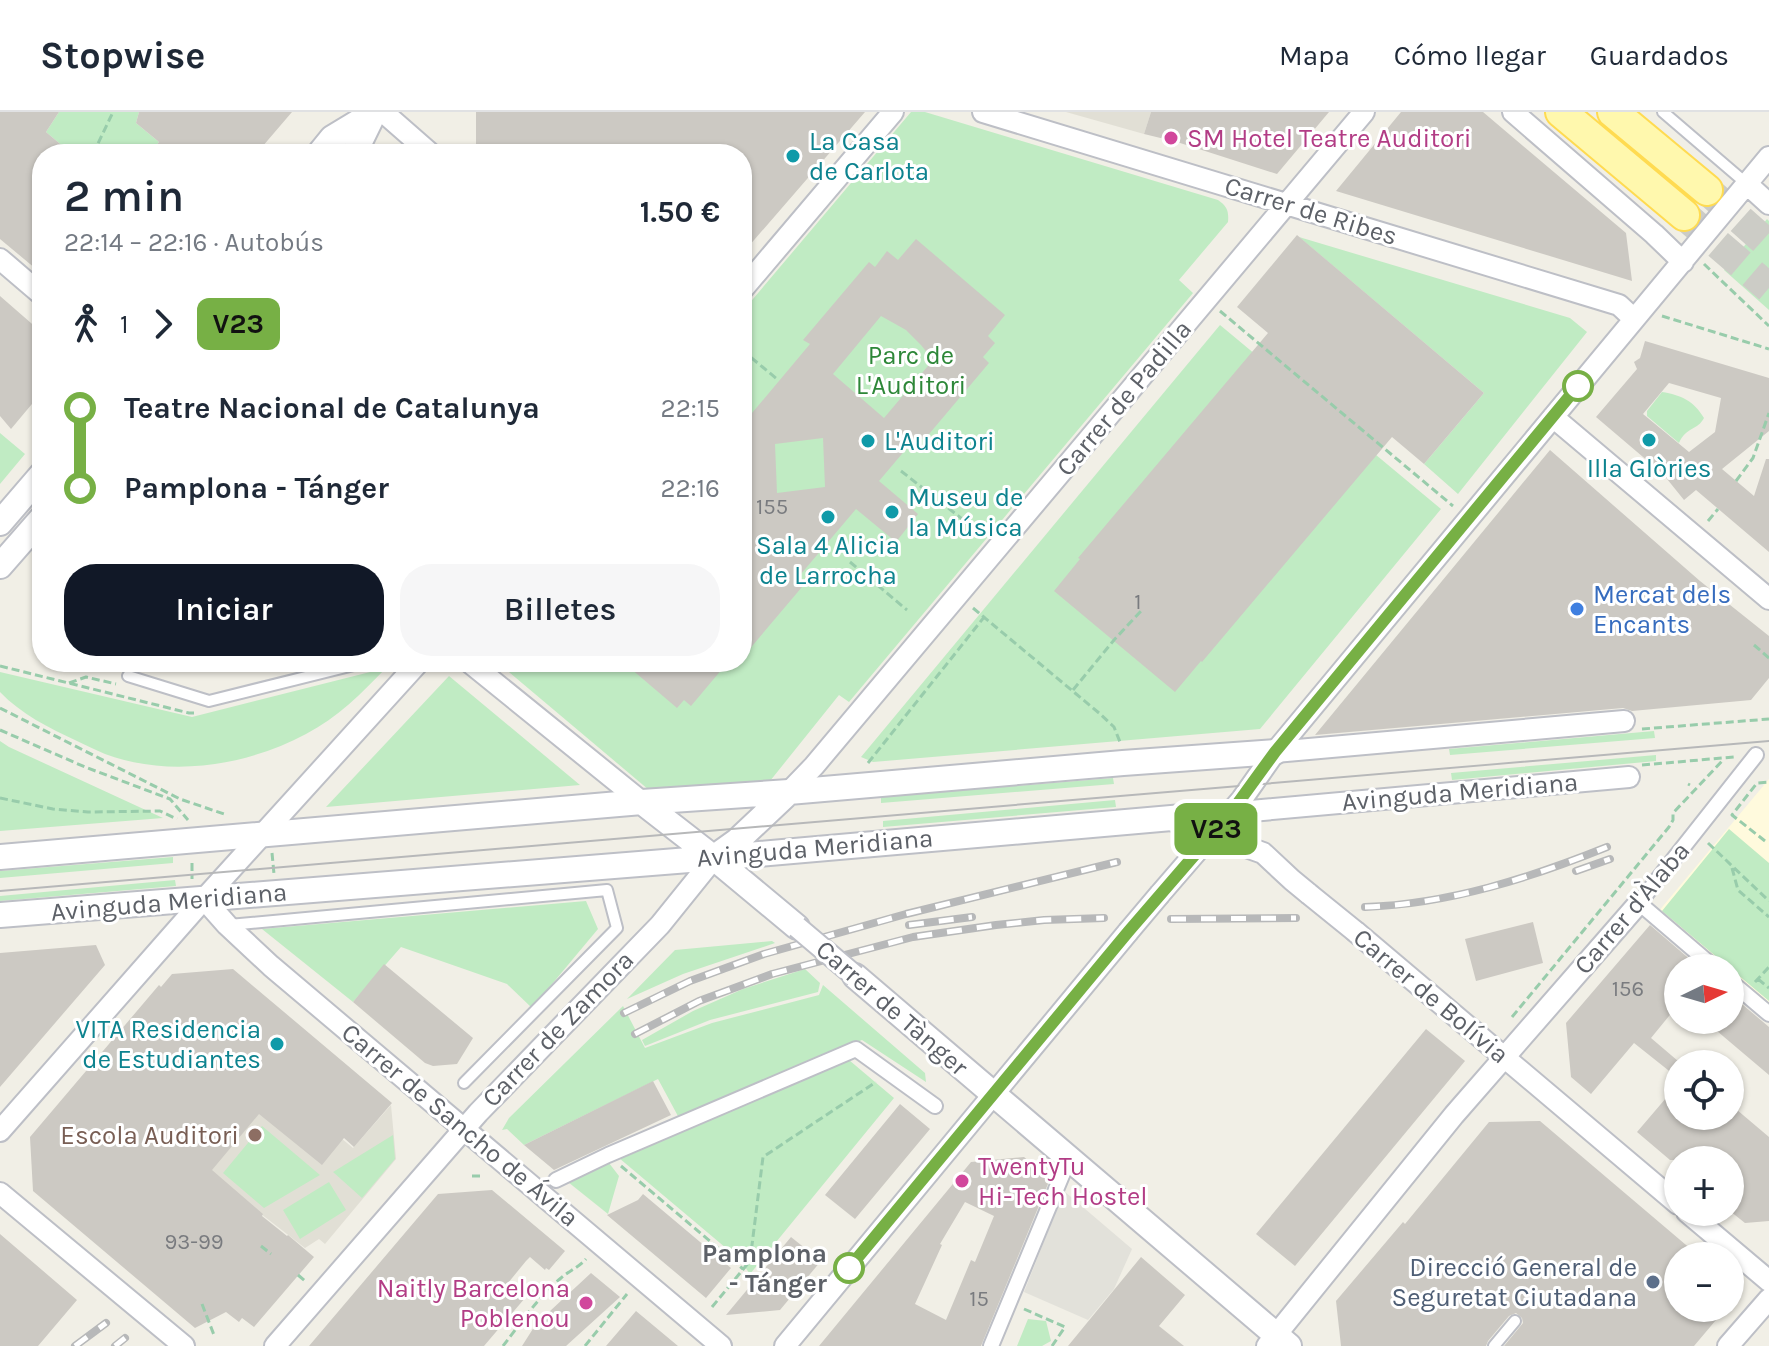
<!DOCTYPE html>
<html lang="es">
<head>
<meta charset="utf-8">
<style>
	:root { --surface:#fff; --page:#f6f6f7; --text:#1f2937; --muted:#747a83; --line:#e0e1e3; --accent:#111827 }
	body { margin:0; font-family:Karla,sans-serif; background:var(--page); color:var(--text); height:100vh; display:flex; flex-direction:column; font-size:30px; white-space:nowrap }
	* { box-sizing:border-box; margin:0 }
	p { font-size:26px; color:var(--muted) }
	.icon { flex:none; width:44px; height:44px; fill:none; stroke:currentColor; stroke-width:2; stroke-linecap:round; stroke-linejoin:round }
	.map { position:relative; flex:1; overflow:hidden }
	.side { position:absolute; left:32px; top:32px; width:720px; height:528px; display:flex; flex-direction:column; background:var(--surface); border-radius:32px; box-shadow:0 2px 6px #0004 }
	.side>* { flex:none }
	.badge { padding:0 16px; border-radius:12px; font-size:28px; line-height:52px }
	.needle { width:52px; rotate:85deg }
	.tools { position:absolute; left:1664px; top:842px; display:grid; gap:16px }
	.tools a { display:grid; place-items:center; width:80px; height:80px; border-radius:50%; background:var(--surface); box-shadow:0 2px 6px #0004; font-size:40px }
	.map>.badge { position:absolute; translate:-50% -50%; box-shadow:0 0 0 4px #fff }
	.legs { display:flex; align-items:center; gap:12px; height:88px; padding:0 32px; font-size:26px }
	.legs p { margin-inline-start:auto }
	.overview { display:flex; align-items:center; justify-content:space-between; height:136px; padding:0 32px }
	h1 { font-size:44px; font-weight:600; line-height:60px }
	.action { display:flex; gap:16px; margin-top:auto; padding:16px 32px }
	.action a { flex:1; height:92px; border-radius:32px; background:var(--accent); color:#fff; font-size:32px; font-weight:600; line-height:92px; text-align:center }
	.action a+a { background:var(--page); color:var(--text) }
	ul { padding:0 32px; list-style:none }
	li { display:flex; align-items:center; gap:28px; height:80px; font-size:30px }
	li i { display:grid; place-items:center; width:12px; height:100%; margin:0 10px; background:currentColor }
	li i::after { content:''; width:20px; height:20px; margin:-10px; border:6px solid; border-radius:50%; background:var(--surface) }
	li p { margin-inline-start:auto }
	li:first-child i { background:linear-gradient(#0000 50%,currentColor 0) }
	li:last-child i { background:linear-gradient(currentColor 50%,#0000 0) }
	header { display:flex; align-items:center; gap:48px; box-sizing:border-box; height:112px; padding:0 40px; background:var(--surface); border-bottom:2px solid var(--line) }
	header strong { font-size:38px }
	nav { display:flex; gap:44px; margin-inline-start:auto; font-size:28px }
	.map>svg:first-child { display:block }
	.commercial { fill:#fffadd }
	.industrial { fill:#e2e1da }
	.education { fill:#e1dfd5 }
	.green { fill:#c0ebc3 }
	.building { fill:#ccc9c3; fill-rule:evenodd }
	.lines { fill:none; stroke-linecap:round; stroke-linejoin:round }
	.primary-tunnel { stroke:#ccccc6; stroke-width:30; stroke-dasharray:30 15; stroke-linecap:butt }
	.service-casing { stroke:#bdbfc6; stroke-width:14 }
	.pedestrian-casing { stroke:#bdbfc6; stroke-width:18 }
	.minor-casing { stroke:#bdbfc6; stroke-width:24 }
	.tertiary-casing { stroke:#bdbfc6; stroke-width:28 }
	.primary-casing { stroke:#ffdb51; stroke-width:34 }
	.path { stroke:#98ccab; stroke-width:3; stroke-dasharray:8 4; stroke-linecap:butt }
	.service { stroke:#fff; stroke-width:10 }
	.pedestrian { stroke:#fff; stroke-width:14 }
	.minor { stroke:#fff; stroke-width:20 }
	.tertiary { stroke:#fff; stroke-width:24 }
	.primary { stroke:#fff8ad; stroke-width:30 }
	.tram { stroke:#b7b8b9; stroke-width:2 }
	.rail-casing { stroke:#b7b8b9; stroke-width:8 }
	.rail { stroke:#fff; stroke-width:5; stroke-dasharray:15; stroke-linecap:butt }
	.minor-bridge-casing { stroke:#bdbfc6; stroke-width:24; stroke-linecap:butt }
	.minor-bridge { stroke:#fff; stroke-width:20 }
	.line-1-casing { stroke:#fff; stroke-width:18 }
	.line-1 { stroke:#77b045; stroke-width:12 }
	.hotel-dot { fill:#d1479c; stroke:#fff; stroke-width:3 }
	.culture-dot { fill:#0f9aa8; stroke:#fff; stroke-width:3 }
	.stop-1-dot { fill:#fff; stroke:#77b045; stroke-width:4 }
	.shop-dot { fill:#3f7fe0; stroke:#fff; stroke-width:3 }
	.education-dot { fill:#8d6e63; stroke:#fff; stroke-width:3 }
	.service-dot { fill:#5c6f8a; stroke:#fff; stroke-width:3 }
	.labels { text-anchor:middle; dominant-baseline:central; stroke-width:6; stroke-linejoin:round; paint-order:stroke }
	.number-label { font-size:22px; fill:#797b7f }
	.hotel-label { font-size:26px; fill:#b23c85; stroke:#fff; text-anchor:start }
	.culture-label { font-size:26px; fill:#0d838f; stroke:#fff; text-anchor:start }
	.street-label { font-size:26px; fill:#5d6168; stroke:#fff }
	.park-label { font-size:26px; fill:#2d8738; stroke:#fff }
	.shop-label { font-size:26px; fill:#366cbe; stroke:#fff; text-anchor:start }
	.education-label { font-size:26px; fill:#785e54; stroke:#fff; text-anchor:end }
	.stop-label { font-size:26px; font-weight:bold; fill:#5d6168; stroke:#fff; text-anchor:end }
	.service-label { font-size:26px; fill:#4e5e75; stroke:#fff; text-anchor:end }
</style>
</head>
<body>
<header>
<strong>Stopwise</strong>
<nav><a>Mapa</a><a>Cómo llegar</a><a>Guardados</a></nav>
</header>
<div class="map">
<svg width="1769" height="1234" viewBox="0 0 1769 1234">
	<rect width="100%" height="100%" fill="#f1efe6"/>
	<path class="commercial" d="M 1769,667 L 1769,892 L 1730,860 L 1730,856 L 1725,856 L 1658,800 Z"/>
	<path class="industrial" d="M 1064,1079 L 1132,1137 L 1114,1177 L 1088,1208 L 1024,1180 Z"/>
	<path class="education" d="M 1066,0 L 1151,0 L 1144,22 Z
		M 226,930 L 353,1036 L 391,993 L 396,1047 L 325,1132 L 319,1127 L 305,1136 L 230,1078 L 159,1010 Z"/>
	<path class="green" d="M 59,0 L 139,0 L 136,11 L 159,30 L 150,42 L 72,42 L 46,20 Z
		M 911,0 L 925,0 L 1218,88 C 1227,94 1229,99 1228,110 L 1179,168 L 1193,181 L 849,590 L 839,583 L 770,669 L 762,672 L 649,678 L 497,550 L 742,550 L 742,200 Z
		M 1767,107 L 1769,109 L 1769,198 L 1724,158 Z
		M 1299,125 L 1570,206 L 1587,220 L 1458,382 L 1424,352 L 1484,281 Z
		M 1220,213 L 1441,397 L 1260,617 L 873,650 L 861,645 Z
		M 1662,280 C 1681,283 1694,289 1704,306 C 1698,318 1686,315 1679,331 L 1647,304 L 1647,299 Z
		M 0,321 L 25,342 L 0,372 Z
		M 386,556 C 362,581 337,606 306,622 C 246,654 170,666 105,642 C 95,638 86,633 77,629 C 49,616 21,602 0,580 L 0,560 L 192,605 Z
		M 449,564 L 580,673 L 326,695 Z
		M 1654,619 L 1655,626 L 1450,643 L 1449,637 Z
		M 0,629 L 9,635 L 163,706 L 0,719 Z
		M 1656,643 L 1656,649 L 1452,668 L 1451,661 Z
		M 1113,666 L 1114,672 L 881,691 L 881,685 Z
		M 1115,688 L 1116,695 L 883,715 L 883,709 Z
		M 1729,717 L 1769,751 L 1769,889 L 1662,799 Z
		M 173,745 L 173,751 L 0,766 L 0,759 Z
		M 175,768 L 176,774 L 0,789 L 0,784 Z
		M 586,789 L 598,817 L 532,896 L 507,872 L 401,835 L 353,890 L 262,817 Z
		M 772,829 L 775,831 L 683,862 L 627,887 L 675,838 Z
		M 805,857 L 820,871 L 818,880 L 710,908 L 645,934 L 642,928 L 693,899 L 743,877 Z
		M 823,873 L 925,961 L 926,970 L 862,928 L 679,1006 L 658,967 L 524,1033 L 507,1017 L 502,1018 L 509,1006 L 623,894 L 645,936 L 712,911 L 819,883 Z
		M 849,948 L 894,986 L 750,1162 L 739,1147 L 619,1046 Z
		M 262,1014 L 320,1063 L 264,1096 L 223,1061 Z
		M 393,1023 L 395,1047 L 362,1086 L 333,1060 Z
		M 609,1051 L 619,1064 L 608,1102 L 568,1070 Z
		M 329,1070 L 346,1098 L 300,1127 L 283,1098 Z
		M 1028,1207 L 1046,1209 L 1051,1229 L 1042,1234 L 1017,1234 Z"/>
	<path class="building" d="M 0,0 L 59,0 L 46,20 L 72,42 L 42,42 L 42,162 L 0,127 Z
		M 139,0 L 292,0 L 256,42 L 150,42 L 159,30 L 136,11 Z
		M 476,0 L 865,0 L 742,142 L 742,42 L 476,42 Z
		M 1151,0 L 1329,0 L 1277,62 L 1177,30 L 1144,22 Z
		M 1401,0 L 1483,0 L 1626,121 L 1632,169 L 1336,79 Z
		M 1297,123 L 1484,281 L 1424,352 L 1392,325 L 1202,550 L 1201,549 L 1175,580 L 1054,479 L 1080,447 L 1078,446 L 1268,221 L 1237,195 Z
		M 916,127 L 1005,203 L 988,224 L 995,231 L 983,245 L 989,251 L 924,328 L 918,323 L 879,369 L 918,402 L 896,430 L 856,397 L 795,469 L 802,475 L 742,546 L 742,313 L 810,232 L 803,228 L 869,150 L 875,155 L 887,139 L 898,148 ZM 881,204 L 906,218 L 921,233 L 933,248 L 884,306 L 833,262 ZM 823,326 L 825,375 L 777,381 L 775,332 Z
		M 0,184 L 39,218 L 42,223 L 42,280 L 11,317 L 0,304 Z
		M 1645,229 L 1769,266 L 1769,319 L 1722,357 L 1754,384 L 1766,347 L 1769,347 L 1769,440 L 1696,378 L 1684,388 L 1663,362 L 1596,305 L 1637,257 L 1634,250 L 1640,246 ZM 1669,271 L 1721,286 L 1715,320 L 1689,340 L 1643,302 Z
		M 1550,338 L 1700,469 L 1769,524 L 1769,566 L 1751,588 L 1632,599 L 1623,596 L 1315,623 Z
		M 623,550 L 728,550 L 691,594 L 684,588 L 677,596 Z
		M 1533,810 L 1543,851 L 1476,869 L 1465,827 Z
		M 1650,813 L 1700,856 L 1678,856 L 1678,893 L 1651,926 L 1678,949 L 1678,966 L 1634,931 L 1591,982 L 1571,965 L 1566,911 Z
		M 96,833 L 105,853 L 0,975 L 0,841 Z
		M 384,852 L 473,926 L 457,952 L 433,954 L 425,951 L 353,890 Z
		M 233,857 L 392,991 L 354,1035 L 344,1026 L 322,1053 L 259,1002 L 212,1058 L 263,1102 L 262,1104 L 287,1124 L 288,1123 L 314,1145 L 254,1215 L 242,1206 L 239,1210 L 226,1200 L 195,1216 L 33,1079 L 30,1025 L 159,873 L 161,875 L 172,862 Z
		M 1730,882 L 1769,915 L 1769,963 L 1704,908 L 1730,908 Z
		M 1426,917 L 1465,949 L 1295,1154 L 1256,1122 Z
		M 653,969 L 671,1003 L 554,1058 L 524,1033 Z
		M 1678,972 L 1678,1004 L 1730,1004 L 1730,992 L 1769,1025 L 1769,1109 L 1745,1111 L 1730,1099 L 1730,1048 L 1670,1048 L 1637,1020 Z
		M 900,992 L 930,1017 L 855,1107 L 825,1083 Z
		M 1540,1009 L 1699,1144 L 1678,1144 L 1678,1196 L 1715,1196 L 1716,1208 L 1694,1234 L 1504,1234 L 1523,1211 L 1522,1206 L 1516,1201 L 1509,1204 L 1488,1229 L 1486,1234 L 1341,1234 L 1336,1189 L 1403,1110 L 1405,1112 L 1489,1010 Z
		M 1024,1045 L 1050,1067 L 981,1234 L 819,1234 L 971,1050 ZM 965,1090 L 994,1104 L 975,1150 L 971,1148 L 946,1208 L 915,1192 L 942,1133 L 940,1132 Z
		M 492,1078 L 565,1139 L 549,1158 L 546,1156 L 545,1158 L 530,1145 L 526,1149 L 508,1171 L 525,1186 L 484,1234 L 309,1234 L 438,1082 Z
		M 643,1082 L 731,1156 L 706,1186 L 607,1103 L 638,1088 Z
		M 0,1122 L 77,1188 L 38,1234 L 0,1234 Z
		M 791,1125 L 821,1149 L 780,1198 L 726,1203 Z
		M 1141,1145 L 1185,1183 L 1159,1214 L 1184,1234 L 1068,1234 Z
		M 591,1161 L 620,1185 L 566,1234 L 522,1234 L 536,1212 Z
		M 636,1199 L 678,1234 L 606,1234 Z"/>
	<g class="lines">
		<path class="primary-tunnel" d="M 1707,78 L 1769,133
			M 1684,103 L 1769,176"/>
		<defs>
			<path id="service" d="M 1663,0 L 1747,72
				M 128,564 L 209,589 L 366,550
				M 229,813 L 607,778 L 617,816 L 464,971
				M 1494,1234 L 1515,1209"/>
			<path id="pedestrian" d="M 1715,856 L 1639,791 L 1756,643
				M 1730,869 L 1769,902
				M 556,1068 L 608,1043 L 856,937 L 935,994
				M 991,1234 L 1065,1056"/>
			<path id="minor" d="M 383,0 L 431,42
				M 983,0 L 1619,193 L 1634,207
				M 1513,0 L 1654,122 L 1683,150
				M 1747,72 L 1769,92
				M 0,147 L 42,183
				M 742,178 L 893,0
				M 1553,305 L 1769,487
				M 469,550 L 642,690
				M 1275,640 L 1624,609
				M 789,680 L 814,654 L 1364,0
				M 1240,700 L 1629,665
				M 1171,708 L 1263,741 L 1292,768 L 1309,782
				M 1160,782 L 1242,687 L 1275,640 L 1769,45
				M 204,787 L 227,813 L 271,854 L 721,1234
				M 1356,820 L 1678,1092
				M 0,1019 L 204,787 L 419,550
				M 0,1081 L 184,1234
				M 1687,1100 L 1769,1169
				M 275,1234 L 478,1001 L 660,813 L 714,746
				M 785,1234 L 1128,820
				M 1267,1234 L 1454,1003 L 1639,791
				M 1728,1234 L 1769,1187"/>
			<path id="tertiary" d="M 319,42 L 332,26 L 375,0
				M 354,42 L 374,1
				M 0,411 L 42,362
				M 0,454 L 42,406
				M 642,690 L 714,746 L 797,815
				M 716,744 L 737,729 L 789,680
				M 0,745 L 642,690 L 789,680 L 1123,651 L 1275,640
				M 0,803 L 714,746 L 1240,700
				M 855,864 L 1289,1234"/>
			<path id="primary" d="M 1561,0 L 1684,103
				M 1613,0 L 1707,78"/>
		</defs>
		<use href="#service" class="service-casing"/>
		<use href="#pedestrian" class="pedestrian-casing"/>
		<use href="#minor" class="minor-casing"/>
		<use href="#tertiary" class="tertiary-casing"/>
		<use href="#primary" class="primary-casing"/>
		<path class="path" d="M 93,42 L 113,0
			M 1704,152 L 1769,214
			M 1220,199 L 1453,394
			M 1662,204 L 1769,237
			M 742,238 L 777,267
			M 901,359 L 975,417
			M 1736,369 L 1753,346 L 1769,301
			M 1708,409 L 1718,397
			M 850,450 L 907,498
			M 973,496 L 1099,601 L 1114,615 L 1120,630
			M 1754,533 L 1769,546
			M 0,554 L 189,601 L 194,601
			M 69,571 L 86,565 L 116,572
			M 1073,578 L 1114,528 L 1141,499
			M 0,596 L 180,687 L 227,703
			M 1642,617 L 1769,607
			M 0,618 L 85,655 L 170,687 L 188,708
			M 868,651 L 985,504
			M 1642,653 L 1734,645
			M 1688,672 L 1690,673
			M 0,686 L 53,697 L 88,700 L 160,699 L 177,707
			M 1765,729 L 1732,703 L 1757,671 L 1769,670
			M 1708,731 L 1769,789
			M 272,741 L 274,762
			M 192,751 L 192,767
			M 1732,756 L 1738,778 L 1769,805
			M 1758,867 L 1769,876
			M 1755,870 L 1769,855
			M 1512,905 L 1669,715 L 1673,708 L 1673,701 L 1724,647
			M 621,1054 L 743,1157
			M 472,1064 L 482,1064
			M 261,1134 L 271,1142
			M 298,1163 L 305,1169
			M 202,1192 L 214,1223
			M 712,1195 L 750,1149 L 763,1045 L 876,970
			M 1024,1197 L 1065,1215 L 1052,1234
			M 503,1234 C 520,1212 539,1184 561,1166 C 569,1159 579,1155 586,1147
			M 585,1234 L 627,1182"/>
		<use href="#service" class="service"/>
		<use href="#pedestrian" class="pedestrian"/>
		<use href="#minor" class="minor"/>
		<use href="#tertiary" class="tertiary"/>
		<use href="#primary" class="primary"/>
		<path class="tram" d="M 0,779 L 1769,629"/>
		<defs>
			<path id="rail" d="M 1576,759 L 1610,747
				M 1365,795 C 1449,792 1530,766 1607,735
				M 1171,807 L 1296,806
				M 909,813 L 972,805
				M 624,901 L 690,869 L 764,842 L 906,802 L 1117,750
				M 635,922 L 699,889 L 772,862 L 913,825 L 996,813 L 1044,808 L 1104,806
				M 75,1234 L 106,1211
				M 115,1234 L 125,1226"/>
		</defs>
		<use href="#rail" class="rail-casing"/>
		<use href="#rail" class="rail"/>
		<defs>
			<path id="minor-bridge" d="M 1309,782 L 1356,820
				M 797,815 L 855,864
				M 1128,820 L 1160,782"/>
		</defs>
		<use href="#minor-bridge" class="minor-bridge-casing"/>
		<use href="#minor-bridge" class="minor-bridge"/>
	</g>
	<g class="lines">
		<defs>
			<path id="line-1" d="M 849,1156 L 1128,820 L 1230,702 L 1275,640 L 1578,274"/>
		</defs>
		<use href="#line-1" class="line-1-casing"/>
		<use href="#line-1" class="line-1"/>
	</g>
	<g class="hotel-dot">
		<circle cx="1171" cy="26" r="8"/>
		<circle cx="962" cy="1069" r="8"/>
		<circle cx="586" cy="1191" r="8"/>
	</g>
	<g class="culture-dot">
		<circle cx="793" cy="44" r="8"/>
		<circle cx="1649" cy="328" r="8"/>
		<circle cx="868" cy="329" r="8"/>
		<circle cx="892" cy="400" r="8"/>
		<circle cx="828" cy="405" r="8"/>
		<circle cx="277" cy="932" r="8"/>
	</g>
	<g class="stop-1-dot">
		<circle cx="1578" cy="274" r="14"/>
		<circle cx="849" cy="1156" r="14"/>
	</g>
	<circle class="shop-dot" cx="1577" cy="497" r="8"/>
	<circle class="education-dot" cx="255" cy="1023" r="8"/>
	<circle class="service-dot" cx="1653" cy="1170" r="8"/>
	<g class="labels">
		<g class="number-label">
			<text x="772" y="395">155</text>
			<text x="1138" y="490">1</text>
			<text x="1628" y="877">156</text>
			<text x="194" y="1130">93-99</text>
			<text x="979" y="1187">15</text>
		</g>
		<g class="hotel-label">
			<text x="1187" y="26">SM Hotel Teatre Auditori</text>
			<text x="978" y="1054">TwentyTu<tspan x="978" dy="30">Hi-Tech Hostel</tspan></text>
			<text x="570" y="1176" text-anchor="end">Naitly Barcelona<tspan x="570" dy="30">Poblenou</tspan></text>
		</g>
		<g class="culture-label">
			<text x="809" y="29">La Casa<tspan x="809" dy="30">de Carlota</tspan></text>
			<text x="884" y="329">L'Auditori</text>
			<text x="1649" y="356" text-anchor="middle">Illa Glòries</text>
			<text x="908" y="385">Museu de<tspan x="908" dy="30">la Música</tspan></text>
			<text x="828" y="433" text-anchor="middle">Sala 4 Alicia<tspan x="828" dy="30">de Larrocha</tspan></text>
			<text x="261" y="917" text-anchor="end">VITA Residencia<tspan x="261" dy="30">de Estudiantes</tspan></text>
		</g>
		<g class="street-label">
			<text transform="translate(1311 99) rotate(17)">Carrer de Ribes</text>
			<text transform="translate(1124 286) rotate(-50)">Carrer de Padilla</text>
			<text transform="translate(1460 680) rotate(-5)">Avinguda Meridiana</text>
			<text transform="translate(815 736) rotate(-5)">Avinguda Meridiana</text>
			<text transform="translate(169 790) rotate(-5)">Avinguda Meridiana</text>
			<text transform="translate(1632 796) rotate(-50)">Carrer d'Àlaba</text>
			<text transform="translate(1431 884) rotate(40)">Carrer de Bolívia</text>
			<text transform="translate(892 896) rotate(41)">Carrer de Tànger</text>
			<text transform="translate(558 917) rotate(-46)">Carrer de Zamora</text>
			<text transform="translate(460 1013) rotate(40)">Carrer de Sancho de Ávila</text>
		</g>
		<g class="park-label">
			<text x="911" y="243">Parc de<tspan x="911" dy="30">L'Auditori</tspan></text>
		</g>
		<g class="shop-label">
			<text x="1593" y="482">Mercat dels<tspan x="1593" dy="30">Encants</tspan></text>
		</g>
		<g class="education-label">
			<text x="239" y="1023">Escola Auditori</text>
		</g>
		<g class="stop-label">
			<text x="827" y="1141">Pamplona<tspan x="827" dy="30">- Tánger</tspan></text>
		</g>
		<g class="service-label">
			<text x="1637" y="1155">Direcció General de<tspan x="1637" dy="30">Seguretat Ciutadana</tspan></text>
		</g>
	</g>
</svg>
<div class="tools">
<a><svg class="needle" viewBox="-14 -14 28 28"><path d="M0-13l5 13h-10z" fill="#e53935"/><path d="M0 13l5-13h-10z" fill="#747a83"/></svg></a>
<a><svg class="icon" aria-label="locate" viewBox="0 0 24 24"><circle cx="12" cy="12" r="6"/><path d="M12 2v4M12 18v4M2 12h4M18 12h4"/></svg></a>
<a>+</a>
<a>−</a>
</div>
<b class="badge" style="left:1216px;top:717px;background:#77b045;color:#111">V23</b>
<section class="side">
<div class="overview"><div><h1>2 min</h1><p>22:14 – 22:16 · Autobús</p></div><b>1.50 €</b></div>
<div class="legs"><svg class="icon" aria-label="walk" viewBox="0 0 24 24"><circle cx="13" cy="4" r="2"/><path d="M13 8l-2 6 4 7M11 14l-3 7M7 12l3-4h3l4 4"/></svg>1<svg class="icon" aria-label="forward" viewBox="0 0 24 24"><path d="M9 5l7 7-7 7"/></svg><b class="badge" style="background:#77b045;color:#111">V23</b></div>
<ul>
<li><i style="color:#77b045"></i><b>Teatre Nacional de Catalunya</b><p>22:15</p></li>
<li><i style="color:#77b045"></i><b>Pamplona - Tánger</b><p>22:16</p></li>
</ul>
<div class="action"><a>Iniciar</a><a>Billetes</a></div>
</section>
</div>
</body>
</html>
